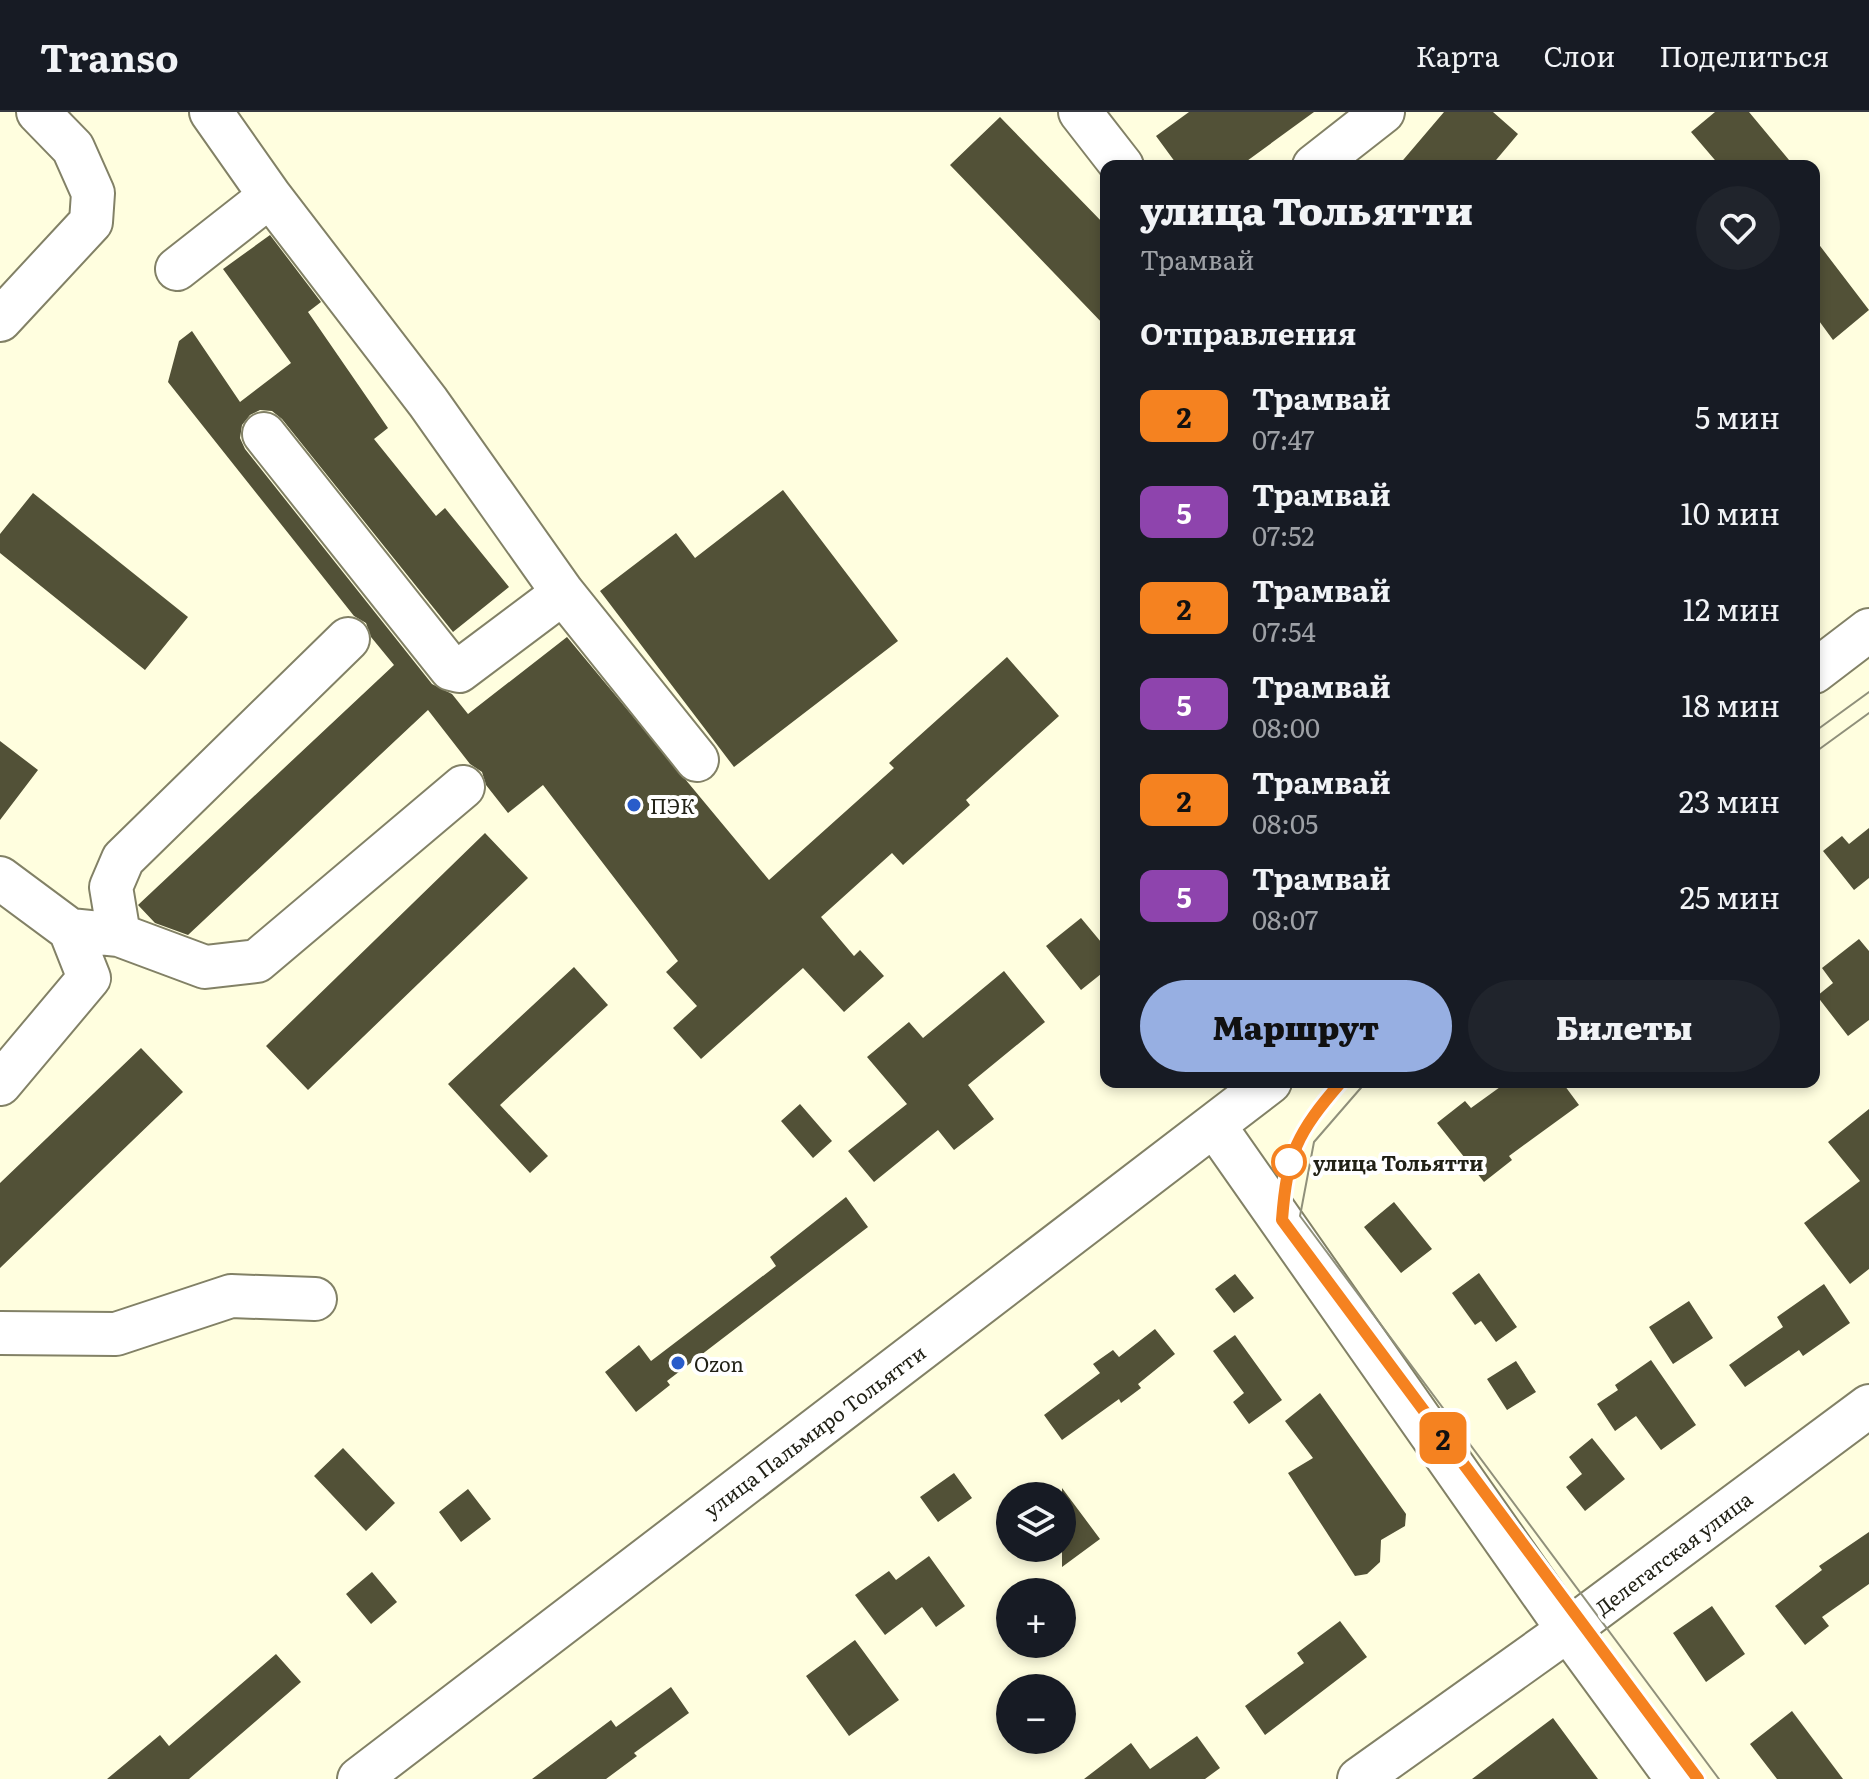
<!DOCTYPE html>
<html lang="ru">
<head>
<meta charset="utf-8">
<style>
	:root { --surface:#171b24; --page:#20242c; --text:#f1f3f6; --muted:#9ea1a6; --line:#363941; --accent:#97afe2 }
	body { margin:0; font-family:Literata,serif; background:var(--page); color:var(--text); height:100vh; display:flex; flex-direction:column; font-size:30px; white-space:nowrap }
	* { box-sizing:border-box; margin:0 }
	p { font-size:26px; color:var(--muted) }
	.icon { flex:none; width:44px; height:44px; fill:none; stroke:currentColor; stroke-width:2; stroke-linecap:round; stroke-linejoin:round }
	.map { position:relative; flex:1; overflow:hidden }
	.details { position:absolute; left:1100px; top:48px; width:720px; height:928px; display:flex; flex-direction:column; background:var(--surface); border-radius:16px; box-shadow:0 4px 12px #0003 }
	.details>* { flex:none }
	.badge { padding:0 16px; border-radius:12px; font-size:28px; line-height:52px }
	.fabs { position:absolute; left:996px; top:1370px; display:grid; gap:16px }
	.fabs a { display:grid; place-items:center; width:80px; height:80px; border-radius:50%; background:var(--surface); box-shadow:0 4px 12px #0003; font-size:40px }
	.map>.badge { position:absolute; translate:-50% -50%; box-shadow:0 0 0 4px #fff }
	h2 { padding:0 40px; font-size:30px; line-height:72px }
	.round { display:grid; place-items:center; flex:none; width:84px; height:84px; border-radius:42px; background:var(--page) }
	.overview { display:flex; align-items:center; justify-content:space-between; height:136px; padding:0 40px }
	h1 { font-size:38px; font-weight:800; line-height:60px }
	.primary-button { display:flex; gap:16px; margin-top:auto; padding:16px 40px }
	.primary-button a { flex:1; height:92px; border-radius:48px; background:var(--accent); color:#111; font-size:32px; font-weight:800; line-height:92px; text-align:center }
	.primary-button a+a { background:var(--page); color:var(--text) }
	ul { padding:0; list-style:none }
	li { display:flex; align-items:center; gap:24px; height:96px; padding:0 40px }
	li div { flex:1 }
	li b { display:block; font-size:30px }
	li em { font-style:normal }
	li .badge { min-width:88px; font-weight:700; text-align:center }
	header { display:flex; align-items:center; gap:48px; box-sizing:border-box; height:112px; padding:0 40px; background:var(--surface); border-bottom:2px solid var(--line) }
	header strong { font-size:38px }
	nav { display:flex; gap:44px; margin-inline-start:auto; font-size:28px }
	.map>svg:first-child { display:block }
	.building { fill:#525137 }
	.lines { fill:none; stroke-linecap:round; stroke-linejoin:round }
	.minor-casing { stroke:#828166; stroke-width:46 }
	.minor { stroke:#fff; stroke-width:42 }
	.tram { stroke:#90907b; stroke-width:2 }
	.line-casing { stroke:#fff; stroke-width:18 }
	.line { stroke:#f58220; stroke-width:12 }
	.poi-dot { fill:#295cca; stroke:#fff; stroke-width:3 }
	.stop-dot { fill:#fff; stroke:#f58220; stroke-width:4 }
	.labels { text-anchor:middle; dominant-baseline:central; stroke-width:8; stroke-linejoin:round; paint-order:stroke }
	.poi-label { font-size:20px; fill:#212116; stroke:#fff; text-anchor:start }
	.stop-label { font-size:20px; font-weight:bold; fill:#212116; stroke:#fff; text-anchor:start }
	.street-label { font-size:20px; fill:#212116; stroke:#fff }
</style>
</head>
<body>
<header>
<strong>Transo</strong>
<nav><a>Карта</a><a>Слои</a><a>Поделиться</a></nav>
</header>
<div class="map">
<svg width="1869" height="1667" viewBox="0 0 1869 1667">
	<rect width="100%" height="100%" fill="#fffedf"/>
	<path class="building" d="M 1189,0 L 1314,0 L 1240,54 L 1178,54 L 1156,24 Z
		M 1444,0 L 1493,0 L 1518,22 L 1491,54 L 1398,54 Z
		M 1715,0 L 1749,0 L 1794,54 L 1720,54 L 1691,20 Z
		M 1000,5 L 1106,114 L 1106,215 L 950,53 Z
		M 270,123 L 321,190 L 308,200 L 388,316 L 374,327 L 436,404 L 445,396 L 509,475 L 453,520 L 282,307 L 272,299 L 260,298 L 250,303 L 242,313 L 240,326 L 245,337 L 432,572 L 452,582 L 468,602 L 567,525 L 769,768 L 894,656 L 889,651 L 1007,545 L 1059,604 L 966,688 L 970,693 L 903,753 L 892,741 L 821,805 L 854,844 L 860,838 L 884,864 L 844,900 L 803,856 L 701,947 L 673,916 L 697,894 L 666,860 L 678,849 L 543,673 L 508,701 L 486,673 L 482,660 L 470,652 L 428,598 L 188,823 L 155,811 L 138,793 L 394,553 L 371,525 L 366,511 L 354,504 L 168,270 L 179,229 L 192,219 L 240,290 L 291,251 L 223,157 Z
		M 1814,126 L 1869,198 L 1833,228 L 1814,202 Z
		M 783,378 L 898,529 L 734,655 L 600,479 L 676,421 L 695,446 Z
		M 33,381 L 188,505 L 145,558 L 0,441 L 0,422 Z
		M 0,629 L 38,658 L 0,708 Z
		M 1869,716 L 1869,766 L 1854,778 L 1823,739 L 1842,724 L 1849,732 Z
		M 485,721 L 528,766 L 308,978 L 266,934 Z
		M 1081,806 L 1106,836 L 1106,858 L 1081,878 L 1046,834 Z
		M 1859,827 L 1869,839 L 1869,908 L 1848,924 L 1817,884 L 1833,871 L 1822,856 Z
		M 574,855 L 608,893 L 500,993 L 548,1044 L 530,1061 L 448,972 Z
		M 1004,859 L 1045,910 L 968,973 L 994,1007 L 954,1038 L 938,1018 L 874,1070 L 848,1039 L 907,992 L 867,945 L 909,910 L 923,926 Z
		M 141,936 L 183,980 L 0,1156 L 0,1071 Z
		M 1507,970 L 1562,970 L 1579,993 L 1509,1044 L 1512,1048 L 1484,1070 L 1437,1011 L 1465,989 L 1471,996 Z
		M 800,992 L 832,1029 L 813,1046 L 781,1009 Z
		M 1869,997 L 1869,1157 L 1850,1172 L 1804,1111 L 1860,1069 L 1828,1030 Z
		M 846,1085 L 868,1115 L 667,1269 L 670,1273 L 636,1300 L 605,1260 L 639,1233 L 651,1249 L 776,1154 L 770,1145 Z
		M 1394,1090 L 1432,1137 L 1401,1161 L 1364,1115 Z
		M 1479,1161 L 1517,1215 L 1496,1230 L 1481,1209 L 1475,1213 L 1452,1181 Z
		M 1235,1162 L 1254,1186 L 1234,1201 L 1215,1177 Z
		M 1824,1172 L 1850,1211 L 1803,1244 L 1799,1238 L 1745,1275 L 1729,1253 L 1783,1215 L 1777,1205 Z
		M 1689,1189 L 1713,1226 L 1673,1252 L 1649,1215 Z
		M 1155,1217 L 1175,1242 L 1138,1272 L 1141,1276 L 1121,1291 L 1119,1287 L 1062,1328 L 1044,1303 L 1100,1261 L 1093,1252 L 1113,1238 L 1119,1245 Z
		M 1235,1223 L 1282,1288 L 1249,1312 L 1233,1290 L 1244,1281 L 1213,1239 Z
		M 1651,1248 L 1696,1313 L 1661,1338 L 1636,1304 L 1615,1319 L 1597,1292 L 1618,1278 L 1615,1273 Z
		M 1516,1249 L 1536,1280 L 1507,1298 L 1487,1267 Z
		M 1320,1281 L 1406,1402 L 1405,1414 L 1381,1428 L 1380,1450 L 1367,1462 L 1355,1464 L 1288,1361 L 1313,1346 L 1285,1309 Z
		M 1592,1326 L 1625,1367 L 1585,1399 L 1566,1375 L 1582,1362 L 1569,1345 Z
		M 343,1336 L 395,1391 L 366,1419 L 314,1364 Z
		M 954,1361 L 972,1386 L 938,1410 L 920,1385 Z
		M 1062,1376 L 1100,1427 L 1062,1455 Z
		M 468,1377 L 491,1407 L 461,1430 L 439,1400 Z
		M 1869,1420 L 1869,1472 L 1822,1505 L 1829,1514 L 1805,1533 L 1775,1494 L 1822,1458 L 1819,1454 Z
		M 929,1444 L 965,1494 L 936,1515 L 922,1495 L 885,1523 L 855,1483 L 889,1459 L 896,1468 Z
		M 372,1460 L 397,1490 L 371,1512 L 346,1482 Z
		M 1712,1494 L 1745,1542 L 1706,1570 L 1673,1521 Z
		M 1340,1509 L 1367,1545 L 1265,1623 L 1245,1594 L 1304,1551 L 1297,1541 Z
		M 855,1528 L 899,1588 L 849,1624 L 806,1564 Z
		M 276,1542 L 301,1570 L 189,1667 L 107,1667 L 160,1623 L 169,1634 Z
		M 671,1575 L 689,1601 L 634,1641 L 637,1644 L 606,1667 L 532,1667 L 611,1608 L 616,1615 Z
		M 1792,1599 L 1843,1667 L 1777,1667 L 1750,1632 Z
		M 1553,1606 L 1598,1667 L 1472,1667 Z
		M 1197,1624 L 1220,1656 L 1205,1667 L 1084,1667 L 1131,1631 L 1150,1657 Z"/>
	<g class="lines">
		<defs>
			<path id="minor" d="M 211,0 L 270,84 L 428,290 L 563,481 L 697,648
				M 1080,0 L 1122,54
				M 1314,54 L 1383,0
				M 177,157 L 270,84
				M 0,208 L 91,110 L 93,81 L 73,36 L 38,0
				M 264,322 L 451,557 L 459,559 L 563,481
				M 1814,560 L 1869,518
				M 0,766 L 70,818 L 89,866 L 0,972
				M 70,818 L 119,823 L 205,855 L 257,849 L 463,675
				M 119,823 L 111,775 L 123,747 L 348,527
				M 1214,1013 L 1568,1518 L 1677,1667
				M 0,1221 L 116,1222 L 231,1184 L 315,1187
				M 359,1667 L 1270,970
				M 1359,1667 L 1568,1518 L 1869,1294"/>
		</defs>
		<use href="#minor" class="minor-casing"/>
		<use href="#minor" class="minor"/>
		<path class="tram" d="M 1814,620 L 1869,580
			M 1814,641 L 1869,601
			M 1341,970 C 1297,1021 1287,1041 1282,1108 L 1698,1667
			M 1366,970 L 1314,1030 L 1300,1104 L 1719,1667"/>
	</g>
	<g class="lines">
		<defs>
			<path id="line" d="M 1341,970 C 1297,1021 1287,1041 1282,1108 L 1698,1667"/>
		</defs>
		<use href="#line" class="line-casing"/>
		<use href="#line" class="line"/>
	</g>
	<g class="poi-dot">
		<circle cx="634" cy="693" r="8"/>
		<circle cx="678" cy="1251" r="8"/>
	</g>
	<circle class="stop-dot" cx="1289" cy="1050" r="16"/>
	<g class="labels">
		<g class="poi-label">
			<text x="650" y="693">ПЭК</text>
			<text x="694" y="1251">Ozon</text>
		</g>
		<g class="stop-label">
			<text x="1313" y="1050">улица Тольятти</text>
		</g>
		<g class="street-label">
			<text transform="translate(814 1318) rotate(-37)">улица Пальмиро Тольятти</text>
			<text transform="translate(1673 1440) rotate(-37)">Делегатская улица</text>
		</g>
	</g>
</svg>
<div class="fabs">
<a><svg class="icon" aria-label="layers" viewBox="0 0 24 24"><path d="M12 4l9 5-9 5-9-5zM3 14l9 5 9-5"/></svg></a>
<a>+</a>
<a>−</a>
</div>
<b class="badge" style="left:1443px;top:1326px;background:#f58220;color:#111">2</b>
<section class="details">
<div class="overview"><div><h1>улица Тольятти</h1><p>Трамвай</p></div><a class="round"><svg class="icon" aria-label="heart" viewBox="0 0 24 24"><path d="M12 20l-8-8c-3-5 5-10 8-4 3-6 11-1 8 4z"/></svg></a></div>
<h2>Отправления</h2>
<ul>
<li><span class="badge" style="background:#f58220;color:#111">2</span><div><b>Трамвай</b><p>07:47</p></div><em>5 мин</em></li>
<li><span class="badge" style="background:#8e44ad;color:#fff">5</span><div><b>Трамвай</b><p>07:52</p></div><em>10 мин</em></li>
<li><span class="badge" style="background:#f58220;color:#111">2</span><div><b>Трамвай</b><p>07:54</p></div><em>12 мин</em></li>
<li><span class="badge" style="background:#8e44ad;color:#fff">5</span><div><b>Трамвай</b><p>08:00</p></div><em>18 мин</em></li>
<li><span class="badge" style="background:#f58220;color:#111">2</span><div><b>Трамвай</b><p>08:05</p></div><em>23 мин</em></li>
<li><span class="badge" style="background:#8e44ad;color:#fff">5</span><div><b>Трамвай</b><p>08:07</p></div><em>25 мин</em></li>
</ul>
<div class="primary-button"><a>Маршрут</a><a>Билеты</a></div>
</section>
</div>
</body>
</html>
